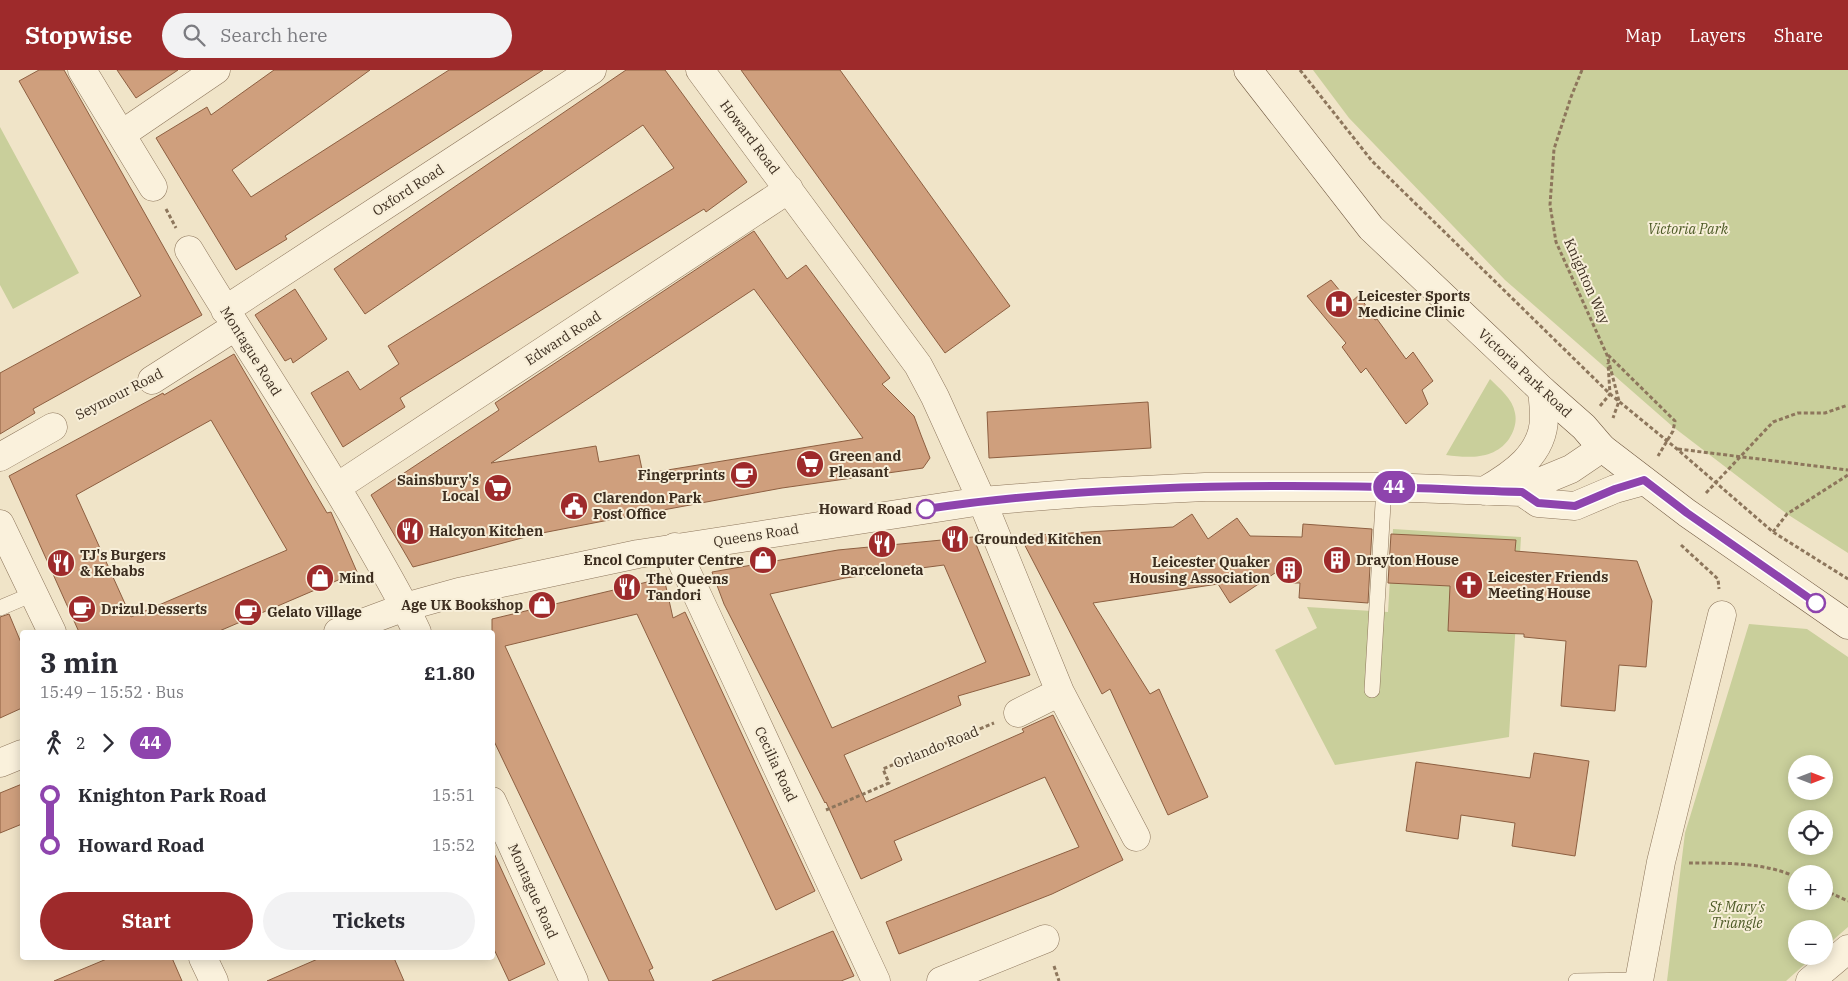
<!DOCTYPE html>
<html lang="en">
<head>
<meta charset="utf-8">
<style>
	:root { --surface:#fff; --page:#f2f2f3; --text:#2b2b33; --muted:#7c7c81; --accent:#9e2a2b }
	body { margin:0; font-family:"IBM Plex Serif",serif; background:var(--page); color:var(--text); height:100vh; display:flex; flex-direction:column; font-size:19px; white-space:nowrap }
	* { box-sizing:border-box; margin:0 }
	p { font-size:16px; color:var(--muted) }
	.icon { flex:none; width:28px; height:28px; fill:none; stroke:currentColor; stroke-width:2; stroke-linecap:round; stroke-linejoin:round }
	.map { position:relative; flex:1; overflow:hidden }
	.panel { position:absolute; left:20px; top:560px; width:475px; height:330px; display:flex; flex-direction:column; background:var(--surface); border-radius:5px; box-shadow:0 2px 12px #0003 }
	.panel>* { flex:none }
	.badge { padding:0 10px; border-radius:16px; font-size:18px; line-height:32px }
	.needle { width:32px; rotate:90deg }
	.fabs { position:absolute; left:1788px; top:685px; display:grid; gap:10px }
	.fabs a { display:grid; place-items:center; width:45px; height:45px; border-radius:50%; background:var(--surface); box-shadow:0 2px 12px #0003; font-size:25px }
	.map>.badge { position:absolute; translate:-50% -50%; box-shadow:0 0 0 2px #fff }
	.legs { display:flex; align-items:center; gap:8px; height:55px; padding:0 20px; font-size:16px }
	.legs p { margin-inline-start:auto }
	.overview { display:flex; align-items:center; justify-content:space-between; height:85px; padding:0 20px }
	h1 { font-size:28px; font-weight:700; line-height:38px }
	.button { display:flex; gap:10px; margin-top:auto; padding:10px 20px }
	.button a { flex:1; height:58px; border-radius:30px; background:var(--accent); color:#fff; font-size:20px; font-weight:700; line-height:58px; text-align:center }
	.button a+a { background:var(--page); color:var(--text) }
	ul { padding:0 20px; list-style:none }
	li { display:flex; align-items:center; gap:18px; height:50px; font-size:19px }
	li i { display:grid; place-items:center; width:8px; height:100%; margin:0 6px; background:currentColor }
	li i::after { content:''; width:12px; height:12px; margin:-6px; border:4px solid; border-radius:50%; background:var(--surface) }
	li p { margin-inline-start:auto }
	li:first-child i { background:linear-gradient(#0000 50%,currentColor 0) }
	li:last-child i { background:linear-gradient(currentColor 50%,#0000 0) }
	header { display:flex; align-items:center; gap:30px; box-sizing:border-box; height:70px; padding:0 25px; background:var(--accent); color:#fff }
	header strong { font-size:24px }
	nav { display:flex; gap:28px; margin-inline-start:auto; font-size:18px }
	.search { width:350px; height:45px; background:var(--page); display:flex; align-items:center; gap:12px; box-sizing:border-box; padding:0 18px; border-radius:28px; color:var(--muted); font-size:19px }
	.map>svg:first-child { display:block }
	.green { fill:#c9cf9b; fill-rule:evenodd }
	.building { fill:#cf9f7d; stroke:#8d5f41; fill-rule:evenodd }
	.lines { fill:none; stroke-linecap:round; stroke-linejoin:round }
	.service-casing { stroke:#8d765c; stroke-width:16 }
	.minor-casing { stroke:#8d765c; stroke-width:29 }
	.tertiary-casing { stroke:#8d765c; stroke-width:29 }
	.secondary-casing { stroke:#6f573f; stroke-width:29 }
	.path { stroke:#8d765c; stroke-width:3; stroke-dasharray:4 2.5; stroke-linecap:butt }
	.service { stroke:#faf1dc; stroke-width:15 }
	.minor { stroke:#faf1dc; stroke-width:28 }
	.tertiary { stroke:#faf1dc; stroke-width:28 }
	.secondary { stroke:#faf1dc; stroke-width:28 }
	.line-1-casing { stroke:#fff; stroke-width:11 }
	.line-1 { stroke:#8e44ad; stroke-width:8 }
	.stop-1-dot { fill:#fff; stroke:#8e44ad; stroke-width:2.5 }
	.labels { text-anchor:middle; dominant-baseline:central; stroke-width:4; stroke-linejoin:round; paint-order:stroke }
	.street-label { font-size:14px; fill:#3d2e20; stroke:#f7eed8 }
	.park-label { font-size:14px; font-style:italic; fill:#4d5a26; stroke:#f7eed8 }
	.poi-label { font-size:14px; font-weight:bold; fill:#3d2e20; stroke:#f7eed8; text-anchor:start }
	.stop-label { font-size:14px; font-weight:bold; fill:#3d2e20; stroke:#f7eed8; text-anchor:end }
</style>
</head>
<body>
<header>
<strong>Stopwise</strong>
<div class="search"><svg class="icon" aria-label="search" viewBox="0 0 24 24"><circle cx="10" cy="10" r="6"/><path d="M15 15l6 6"/></svg>Search here</div>
<nav><a>Map</a><a>Layers</a><a>Share</a></nav>
</header>
<div class="map">
<svg width="1848" height="911" viewBox="0 0 1848 911">
	<rect width="100%" height="100%" fill="#f0e4c8"/>
	<path class="green" d="M 1313,0 L 1848,0 L 1848,483 L 1787,444 L 1672,356 L 1505,210 L 1349,48 Z
		M 0,57 L 79,203 L 13,239 L 0,215 Z
		M 1490,309 C 1499,318 1513,329 1515,343 C 1517,352 1514,361 1509,369 C 1494,390 1468,388 1446,385 Z
		M 1393,459 L 1521,467 L 1509,667 L 1335,695 L 1275,580 L 1317,558 L 1307,537 L 1388,542 Z
		M 1749,554 L 1807,559 L 1848,587 L 1848,857 L 1824,878 L 1824,859 L 1796,859 L 1796,886 L 1814,886 L 1786,911 L 1667,911 L 1685,763 ZM 1796,694 L 1824,694 L 1824,721 L 1796,721 ZM 1796,749 L 1824,749 L 1824,776 L 1796,776 ZM 1796,804 L 1824,804 L 1824,831 L 1796,831 Z"/>
	<path class="building" d="M 39,0 L 64,0 L 202,245 L 33,339 L 35,343 L 0,364 L 0,303 L 141,226 L 19,11 Z
		M 117,0 L 178,0 L 136,28 Z
		M 274,0 L 370,0 L 232,100 L 251,127 L 449,0 L 543,0 L 285,166 L 287,169 L 236,200 L 156,68 L 207,37 L 211,45 Z
		M 626,0 L 665,0 L 747,112 L 706,142 L 704,139 L 400,328 L 405,337 L 343,377 L 311,323 L 348,301 L 360,320 L 399,294 L 388,276 L 674,98 L 643,55 L 365,244 L 334,199 Z
		M 741,0 L 840,0 L 1010,236 L 945,283 Z
		M 754,161 L 787,209 L 806,195 L 890,308 L 882,314 L 914,346 L 921,365 L 930,388 L 923,398 L 782,418 L 609,450 L 537,464 L 413,497 L 371,425 L 499,340 L 495,333 ZM 754,219 L 863,368 L 643,404 L 639,385 L 599,392 L 596,376 L 491,393 Z
		M 1331,210 L 1350,233 L 1359,225 L 1375,250 L 1377,249 L 1406,289 L 1413,282 L 1433,311 L 1422,320 L 1428,334 L 1406,354 L 1366,298 L 1361,303 L 1342,277 L 1346,273 L 1307,226 Z
		M 295,219 L 327,269 L 293,293 L 291,288 L 285,291 L 255,245 Z
		M 234,284 L 327,443 L 331,442 L 357,502 L 217,562 L 79,562 L 9,406 L 163,323 L 164,325 ZM 211,350 L 287,480 L 131,547 L 76,425 Z
		M 1148,332 L 1151,378 L 989,388 L 987,342 Z
		M 1192,444 L 1208,469 L 1237,448 L 1250,466 L 1302,467 L 1303,454 L 1372,459 L 1368,533 L 1299,528 L 1300,513 L 1286,513 L 1278,501 L 1230,533 L 1218,514 L 1093,533 L 1150,624 L 1159,619 L 1208,727 L 1168,745 L 1110,619 L 1102,624 L 1020,466 L 1173,457 Z
		M 1391,464 L 1516,470 L 1515,481 L 1637,491 L 1652,531 L 1646,597 L 1619,595 L 1615,641 L 1561,636 L 1566,571 L 1524,567 L 1524,564 L 1448,561 L 1450,516 L 1388,513 Z
		M 973,467 L 1030,605 L 958,626 L 961,635 L 844,685 L 866,732 L 1024,662 L 1022,659 L 1053,645 L 1123,790 L 1052,824 L 899,884 L 886,852 L 1079,777 L 1045,707 L 894,771 L 902,790 L 861,809 L 826,732 L 825,733 L 724,534 L 712,502 L 838,480 ZM 944,495 L 986,592 L 832,658 L 770,524 L 845,508 Z
		M 664,508 L 673,548 L 685,542 L 815,821 L 776,840 L 637,544 L 505,576 L 653,898 L 649,900 L 654,911 L 609,911 L 492,667 L 492,549 Z
		M 9,544 L 22,575 L 22,638 L 0,648 L 0,547 Z
		M 1534,683 L 1589,691 L 1575,786 L 1512,776 L 1515,753 L 1461,745 L 1458,769 L 1406,761 L 1416,692 L 1530,708 Z
		M 22,714 L 22,754 L 0,763 L 0,723 Z
		M 492,779 L 545,894 L 509,911 L 492,875 Z
		M 833,861 L 854,906 L 841,911 L 712,911 Z
		M 109,888 L 172,888 L 182,911 L 54,911 Z
		M 320,888 L 394,888 L 404,911 L 267,911 Z"/>
	<g class="lines">
		<defs>
			<path id="service" d="M 0,538 L 33,524
				M 1372,620 L 1384,417
				M 1576,911 L 1640,910"/>
			<path id="minor" d="M 82,0 L 153,117
				M 700,0 L 918,295 L 935,327 L 982,431 L 1060,622 L 1136,767
				M 122,64 L 216,0
				M 189,180 C 245,273 306,364 361,459 C 380,493 401,527 417,562
				M 225,240 L 592,0
				M 152,310 L 235,257
				M 0,387 L 53,357
				M 337,417 L 789,119
				M 675,477 L 876,911
				M 1018,643 L 1060,622
				M 492,731 L 574,911
				M 941,911 L 1045,869
				M 1639,911 L 1661,792 L 1722,545
				M 1810,911 L 1848,879"/>
			<path id="tertiary" d="M 1484,421 C 1512,405 1544,384 1544,347 C 1544,338 1543,329 1542,320
				M 1522,422 L 1538,433 L 1575,436 L 1615,419 L 1644,411
				M 0,454 L 52,562
				M 338,562 L 405,537 L 459,522 L 638,484 L 982,431 L 1082,423 L 1205,417 L 1384,417 L 1522,422 L 1542,411 L 1571,399 L 1602,378
				M 0,693 L 22,684
				M 203,888 L 214,911"/>
			<path id="secondary" d="M 1248,0 L 1371,158 L 1542,320 L 1584,357 L 1602,378 L 1687,443 L 1848,555"/>
		</defs>
		<use href="#service" class="service-casing"/>
		<use href="#minor" class="minor-casing"/>
		<use href="#tertiary" class="tertiary-casing"/>
		<use href="#secondary" class="secondary-casing"/>
		<path class="path" d="M 1300,0 L 1372,91 L 1610,324 L 1677,379 L 1773,462 L 1848,509
			M 1582,0 L 1571,27 L 1554,79 L 1550,135 L 1556,172 L 1607,285 L 1619,331 L 1613,348
			M 166,139 L 176,158
			M 1608,285 L 1675,351 L 1673,361 L 1658,386
			M 1600,336 L 1610,324 L 1608,293
			M 77,346 L 127,322
			M 1678,379 L 1848,400
			M 1706,423 L 1773,352 L 1798,343 L 1825,343 L 1848,335
			M 1773,462 L 1787,444 L 1848,405
			M 1681,475 L 1718,509 L 1719,519
			M 826,740 L 889,713 L 883,699 L 994,653
			M 1689,793 C 1723,793 1764,792 1796,807
			M 1824,820 L 1848,831
			M 1054,896 L 1059,911"/>
		<use href="#service" class="service"/>
		<use href="#minor" class="minor"/>
		<use href="#tertiary" class="tertiary"/>
		<use href="#secondary" class="secondary"/>
	</g>
	<g class="lines">
		<defs>
			<path id="line-1" d="M 926,439 C 1076,417 1230,414 1382,417 C 1429,418 1476,421 1522,422 L 1538,433 L 1575,436 L 1615,419 L 1644,410 L 1687,443 L 1816,533"/>
		</defs>
		<use href="#line-1" class="line-1-casing"/>
		<use href="#line-1" class="line-1"/>
	</g>
	<defs>
		<symbol id="hospital-disc" viewBox="-11 -11 22 22"><circle r="9.5" fill="#9e2a2b" stroke="#f7eed8"/><path d="M-5-5h3v3.5h4V-5h3V5h-3V1.5h-4V5h-3Z" fill="#fff"/></symbol>
		<symbol id="supermarket-disc" viewBox="-11 -11 22 22"><circle r="9.5" fill="#9e2a2b" stroke="#f7eed8"/><path d="M-6-5.5h2.5l.6 2H6L4.5 2H-2.5L-4.4-4H-6ZM-1.5 3.2a1.3 1.3 0 1 0 .1 0ZM3 3.2a1.3 1.3 0 1 0 .1 0Z" fill="#fff"/></symbol>
		<symbol id="cafe-disc" viewBox="-11 -11 22 22"><circle r="9.5" fill="#9e2a2b" stroke="#f7eed8"/><path d="M-5.5-4.5H6V0H3Q3 3.5 0 3.5H-2.5Q-5.5 3.5-5.5 0ZM3-3.2v2h1.7v-2ZM-6 4.5H4V6H-6Z" fill="#fff"/></symbol>
		<symbol id="civic-disc" viewBox="-11 -11 22 22"><circle r="9.5" fill="#9e2a2b" stroke="#f7eed8"/><path d="M-.6-6.5H3V-4.5H.6V-3L4-1V1h2V6H-6V1h2V-1L-.6-3ZM-1.2 2.5V6h2.4V2.5Z" fill="#fff"/></symbol>
		<symbol id="restaurant-disc" viewBox="-11 -11 22 22"><circle r="9.5" fill="#9e2a2b" stroke="#f7eed8"/><path d="M-5-6h1v4h1v-4h1v4h1v-4h1v5L-1.5 .5V6h-2V.5L-5-1ZM5-6V6H3V1.5H1.5Q1.5-4 5-6Z" fill="#fff"/></symbol>
		<symbol id="shop-disc" viewBox="-11 -11 22 22"><circle r="9.5" fill="#9e2a2b" stroke="#f7eed8"/><path d="M-5-2.5h2.3a2.7 3.5 0 0 1 5.4 0H5L5.5 6h-11ZM-1.5-2.5h3a1.5 2.3 0 0 0-3 0Z" fill="#fff"/></symbol>
		<symbol id="building-disc" viewBox="-11 -11 22 22"><circle r="9.5" fill="#9e2a2b" stroke="#f7eed8"/><path d="M-4-6H4V6H1V3H-1V6H-4ZM-2.5-4.3h1.7v1.8h-1.7ZM.8-4.3h1.7v1.8H.8ZM-2.5-1h1.7V.8h-1.7ZM.8-1h1.7V.8H.8Z" fill="#fff"/></symbol>
		<symbol id="church-disc" viewBox="-11 -11 22 22"><circle r="9.5" fill="#9e2a2b" stroke="#f7eed8"/><path d="M-1.2-6h2.4v3.5h3.3v2.4h-3.3V6h-2.4V-.1h-3.3v-2.4h3.3Z" fill="#fff"/></symbol>
	</defs>
	<g fill-rule="evenodd">
		<use href="#hospital-disc" x="1323" y="218" width="32" height="32"/>
		<use href="#supermarket-disc" x="794" y="378" width="32" height="32"/>
		<use href="#cafe-disc" x="728" y="389" width="32" height="32"/>
		<use href="#supermarket-disc" x="482" y="402" width="32" height="32"/>
		<use href="#civic-disc" x="558" y="420" width="32" height="32"/>
		<use href="#restaurant-disc" x="394" y="445" width="32" height="32"/>
		<use href="#restaurant-disc" x="939" y="453" width="32" height="32"/>
		<use href="#restaurant-disc" x="866" y="458" width="32" height="32"/>
		<use href="#shop-disc" x="747" y="474" width="32" height="32"/>
		<use href="#building-disc" x="1321" y="474" width="32" height="32"/>
		<use href="#restaurant-disc" x="45" y="477" width="32" height="32"/>
		<use href="#building-disc" x="1273" y="484" width="32" height="32"/>
		<use href="#shop-disc" x="304" y="492" width="32" height="32"/>
		<use href="#church-disc" x="1453" y="499" width="32" height="32"/>
		<use href="#restaurant-disc" x="611" y="501" width="32" height="32"/>
		<use href="#shop-disc" x="526" y="519" width="32" height="32"/>
		<use href="#cafe-disc" x="66" y="523" width="32" height="32"/>
		<use href="#cafe-disc" x="232" y="526" width="32" height="32"/>
	</g>
	<g class="stop-1-dot">
		<circle cx="926" cy="439" r="9"/>
		<circle cx="1816" cy="533" r="9"/>
	</g>
	<g class="labels">
		<g class="street-label">
			<text transform="translate(750 67) rotate(53)">Howard Road</text>
			<text transform="translate(408 120) rotate(-33)">Oxford Road</text>
			<text transform="translate(1587 211) rotate(66)">Knighton Way</text>
			<text transform="translate(563 268) rotate(-33)">Edward Road</text>
			<text transform="translate(251 281) rotate(58)">Montague Road</text>
			<text transform="translate(1525 303) rotate(43)">Victoria Park Road</text>
			<text transform="translate(119 324) rotate(-27)">Seymour Road</text>
			<text transform="translate(756 465) rotate(-9)">Queens Road</text>
			<text transform="translate(936 677) rotate(-22)">Orlando Road</text>
			<text transform="translate(776 694) rotate(65)">Cecilia Road</text>
			<text transform="translate(533 821) rotate(66)">Montague Road</text>
		</g>
		<g class="park-label">
			<text x="1688" y="159">Victoria Park</text>
			<text x="1737" y="837">St Mary’s<tspan x="1737" dy="16">Triangle</tspan></text>
		</g>
		<g class="poi-label">
			<text x="1358" y="226">Leicester Sports<tspan x="1358" dy="16">Medicine Clinic</tspan></text>
			<text x="829" y="386">Green and<tspan x="829" dy="16">Pleasant</tspan></text>
			<text x="725" y="405" text-anchor="end">Fingerprints</text>
			<text x="479" y="410" text-anchor="end">Sainsbury's<tspan x="479" dy="16">Local</tspan></text>
			<text x="593" y="428">Clarendon Park<tspan x="593" dy="16">Post Office</tspan></text>
			<text x="429" y="461">Halcyon Kitchen</text>
			<text x="974" y="469">Grounded Kitchen</text>
			<text x="80" y="485">TJ's Burgers<tspan x="80" dy="16">&amp; Kebabs</tspan></text>
			<text x="744" y="490" text-anchor="end">Encol Computer Centre</text>
			<text x="1356" y="490">Drayton House</text>
			<text x="1270" y="492" text-anchor="end">Leicester Quaker<tspan x="1270" dy="16">Housing Association</tspan></text>
			<text x="882" y="500" text-anchor="middle">Barceloneta</text>
			<text x="1488" y="507">Leicester Friends<tspan x="1488" dy="16">Meeting House</tspan></text>
			<text x="339" y="508">Mind</text>
			<text x="646" y="509">The Queens<tspan x="646" dy="16">Tandori</tspan></text>
			<text x="523" y="535" text-anchor="end">Age UK Bookshop</text>
			<text x="101" y="539">Drizul Desserts</text>
			<text x="267" y="542">Gelato Village</text>
		</g>
		<g class="stop-label">
			<text x="912" y="439">Howard Road</text>
		</g>
	</g>
</svg>
<div class="fabs">
<a><svg class="needle" viewBox="-14 -14 28 28"><path d="M0-13l5 13h-10z" fill="#e53935"/><path d="M0 13l5-13h-10z" fill="#7c7c81"/></svg></a>
<a><svg class="icon" aria-label="locate" viewBox="0 0 24 24"><circle cx="12" cy="12" r="6"/><path d="M12 2v4M12 18v4M2 12h4M18 12h4"/></svg></a>
<a>+</a>
<a>−</a>
</div>
<b class="badge" style="left:1394px;top:417px;background:#8e44ad;color:#fff">44</b>
<section class="panel">
<div class="overview"><div><h1>3 min</h1><p>15:49 – 15:52 · Bus</p></div><b>£1.80</b></div>
<div class="legs"><svg class="icon" aria-label="walk" viewBox="0 0 24 24"><circle cx="13" cy="4" r="2"/><path d="M13 8l-2 6 4 7M11 14l-3 7M7 12l3-4h3l4 4"/></svg>2<svg class="icon" aria-label="forward" viewBox="0 0 24 24"><path d="M9 5l7 7-7 7"/></svg><b class="badge" style="background:#8e44ad;color:#fff">44</b></div>
<ul>
<li><i style="color:#8e44ad"></i><b>Knighton Park Road</b><p>15:51</p></li>
<li><i style="color:#8e44ad"></i><b>Howard Road</b><p>15:52</p></li>
</ul>
<div class="button"><a>Start</a><a>Tickets</a></div>
</section>
</div>
</body>
</html>
